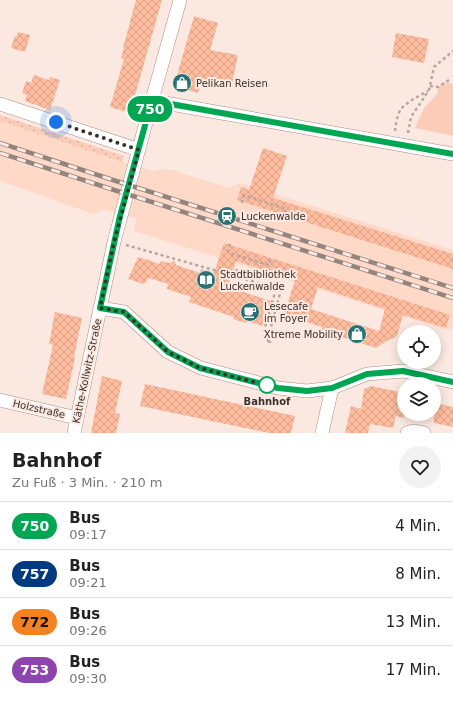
<!DOCTYPE html>
<html lang="de">
<head>
<meta charset="utf-8">
<style>
	:root { --surface:#fff; --page:#f2f2f2; --text:#222; --muted:#767676; --line:#e0e0e0 }
	body { margin:0; font-family:"DejaVu Sans",sans-serif; background:var(--page); color:var(--text); height:100vh; display:flex; flex-direction:column; font-size:15px; white-space:nowrap }
	* { box-sizing:border-box; margin:0 }
	p { font-size:13px; color:var(--muted) }
	.icon { flex:none; width:22px; height:22px; fill:none; stroke:currentColor; stroke-width:2; stroke-linecap:round; stroke-linejoin:round }
	.map { position:relative; height:433px; overflow:hidden }
	.side { display:flex; flex-direction:column; background:var(--surface); flex:1 }
	.side>* { flex:none }
	.badge { padding:0 8px; border-radius:13px; font-size:14px; line-height:26px }
	.buttons { position:absolute; left:397px; top:325px; display:grid; gap:8px }
	.buttons a { display:grid; place-items:center; width:44px; height:44px; border-radius:50%; background:var(--surface); box-shadow:0 2px 10px #0003; font-size:20px }
	.you { position:absolute; width:20px; height:20px; margin:-10px; border:3px solid #fff; border-radius:50%; background:#1a73e8; box-shadow:0 0 0 6px #1a73e833 }
	.map>.badge { position:absolute; translate:-50% -50%; box-shadow:0 0 0 2px #fff }
	.round { display:grid; place-items:center; flex:none; width:42px; height:42px; border-radius:21px; background:var(--page) }
	.summary { display:flex; align-items:center; justify-content:space-between; height:68px; padding:0 12px }
	h1 { font-size:19px; font-weight:600; line-height:30px }
	ul { padding:0; list-style:none }
	li { display:flex; align-items:center; gap:12px; height:48px; padding:0 12px; border-top:1px solid var(--line) }
	li div { flex:1 }
	li b { display:block; font-size:15px }
	li em { font-style:normal }
	li .badge { min-width:44px; font-weight:700; text-align:center }
	.map>svg:first-child { display:block }
	.built { fill:#ffd9c8 }
	.grass { fill:url(#grass-dots) }
	.garden { fill:#fbcdb8 }
	.building { fill:url(#building-cross-hatch); fill-rule:evenodd }
	.lines { fill:none; stroke-linecap:round; stroke-linejoin:round }
	.minor-casing { stroke:#a88c80; stroke-width:14 }
	.path { stroke:#b6a69f; stroke-width:2.5; stroke-dasharray:3 3; stroke-linecap:butt }
	.minor { stroke:#fff; stroke-width:13 }
	.rail-casing { stroke:#93847e; stroke-width:4.5 }
	.rail { stroke:#fbe9e1; stroke-width:3; stroke-dasharray:9; stroke-linecap:butt }
	.line-casing { stroke:#fff; stroke-width:9 }
	.line { stroke:#00a651; stroke-width:6 }
	.walk { stroke:#3c302b; stroke-width:4; stroke-dasharray:0 7.2 }
	.stop-dot { fill:#fff; stroke:#00a651; stroke-width:2 }
	.labels { text-anchor:middle; dominant-baseline:central; stroke-width:4; stroke-linejoin:round; paint-order:stroke }
	.poi-label { font-size:10px; fill:#3c302b; stroke:#fbe9e1; text-anchor:start }
	.street-label { font-size:10px; fill:#3c302b; stroke:#fbe9e1 }
	.stop-label { font-size:10px; font-weight:bold; fill:#3c302b; stroke:#fbe9e1 }
</style>
</head>
<body>
<div class="map">
<svg width="453" height="433" viewBox="0 0 453 433">
	<defs>
		<pattern id="grass-dots" width="8" height="8" patternUnits="userSpaceOnUse"><rect width="8" height="8" fill="#fbcdb8"/><path d="M2 2h.1M6 6h.1" fill="none" stroke="#d8b09e" stroke-width="1.8" stroke-linecap="round"/></pattern>
		<pattern id="building-cross-hatch" width="8" height="8" patternUnits="userSpaceOnUse"><rect width="8" height="8" fill="#fdbc9e"/><path d="M0 0l8 8M0 8l8-8" fill="none" stroke="#daa288"/></pattern>
	</defs>
	<rect width="100%" height="100%" fill="#fbe9e1"/>
	<path class="built" d="M 0,121 L 119,161 L 153,171 L 163,169 L 172,170 L 229,188 L 240,183 L 453,250 L 453,328 L 446,330 L 134,231 L 136,219 L 105,210 L 93,214 L 0,181 Z"/>
	<path class="grass" d="M 0,115 L 124,156 L 122,162 L 0,121 Z"/>
	<path class="garden" d="M 444,82 L 453,84 L 453,136 L 415,128 L 424,108 L 438,93 L 438,87 Z"/>
	<path class="building" d="M 136,0 L 162,0 L 130,113 L 110,107 L 124,59 L 121,58 L 124,48 L 123,48 Z
		M 194,16 L 218,23 L 210,50 L 238,55 L 231,88 L 202,81 L 198,93 L 174,86 Z
		M 18,32 L 30,35 L 25,52 L 11,48 L 15,36 L 17,36 Z
		M 396,33 L 429,39 L 424,63 L 392,57 Z
		M 34,75 L 49,80 L 50,77 L 60,80 L 50,110 L 25,101 L 27,95 L 22,93 L 26,81 L 31,83 Z
		M 263,148 L 287,156 L 273,198 L 453,254 L 453,269 L 237,200 L 241,187 L 249,190 Z
		M 224,243 L 450,315 L 446,328 L 403,315 L 397,336 L 392,339 L 390,339 L 376,348 L 321,330 L 322,327 L 284,315 L 295,280 L 236,261 L 228,287 L 271,301 L 263,326 L 246,321 L 246,323 L 233,319 L 234,317 L 189,302 L 191,297 L 167,289 L 168,284 L 149,278 L 144,284 L 128,279 L 138,257 L 160,264 L 161,261 L 169,263 L 174,261 L 176,265 L 200,273 L 201,269 L 214,273 ZM 318,287 L 385,309 L 379,331 L 311,309 Z
		M 55,312 L 82,318 L 74,357 L 75,358 L 66,399 L 42,394 L 53,345 L 49,344 Z
		M 102,376 L 122,381 L 115,413 L 120,414 L 116,433 L 91,433 Z
		M 145,384 L 295,416 L 291,433 L 269,433 L 140,406 Z
		M 371,386 L 400,392 L 399,397 L 404,398 L 404,418 L 396,416 L 393,428 L 370,424 L 368,433 L 345,433 L 351,406 L 361,409 L 364,389 Z
		M 434,403 L 453,407 L 453,427 L 434,423 Z"/>
	<g class="lines">
		<defs>
			<path id="minor" d="M 152,100 L 165,103 L 453,154
				M 0,104 L 139,150
				M 100,308 L 124,312 L 168,352 L 201,368 L 278,388 L 307,391 L 332,388 L 367,374 L 403,371 L 453,382
				M 0,400 L 77,418
				M 74,433 L 114,242 L 152,100 L 180,0
				M 322,433 L 332,388
				M 407,433 L 413,431 L 424,433"/>
		</defs>
		<use href="#minor" class="minor-casing"/>
		<path class="path" d="M 430,86 L 438,87 L 449,80
			M 395,131 C 396,124 397,115 401,109 C 408,101 419,96 428,91
			M 408,133 L 411,117 L 429,90 L 434,67 L 453,51
			M 242,203 L 244,195 L 286,209 L 284,216
			M 230,244 L 228,252 L 232,254 L 269,265 L 271,257
			M 126,245 L 235,276
			M 237,269 L 235,276 L 281,290 L 270,330 L 270,343
			M 269,342 L 263,334 L 276,289"/>
		<use href="#minor" class="minor"/>
		<defs>
			<path id="rail" d="M 0,143 L 113,180 L 453,288
				M 0,153 L 111,189 L 453,298"/>
		</defs>
		<use href="#rail" class="rail-casing"/>
		<use href="#rail" class="rail"/>
	</g>
	<g class="lines">
		<defs>
			<path id="line" d="M 453,154 L 165,103 L 152,100 L 120,216 L 100,308 L 124,312 L 168,352 L 200,368 L 278,388 L 307,391 L 332,388 L 367,374 L 403,371 L 453,382"/>
		</defs>
		<use href="#line" class="line-casing"/>
		<use href="#line" class="line"/>
		<path class="walk" d="M 56,122 L 139,150 L 114,242 L 100,308 L 124,312 L 168,352 L 200,368 L 242,379 L 267,385"/>
	</g>
	<defs>
		<symbol id="shop-disc" viewBox="-11 -11 22 22"><circle r="9.5" fill="#287273" stroke="#fbe9e1"/><path d="M-5-2.5h2.3a2.7 3.5 0 0 1 5.4 0H5L5.5 6h-11ZM-1.5-2.5h3a1.5 2.3 0 0 0-3 0Z" fill="#fff"/></symbol>
		<symbol id="station-disc" viewBox="-11 -11 22 22"><circle r="9.5" fill="#287273" stroke="#fbe9e1"/><path d="M-3-6H3Q5-6 5-4V2Q5 4 3 4L4.5 6H3L1.5 4h-3L-3 6H-4.5L-3 4Q-5 4-5 2V-4Q-5-6-3-6ZM-3.5-4v3h7v-3ZM-3.5 1v1.5H-2V1ZM2 1v1.5H3.5V1Z" fill="#fff"/></symbol>
		<symbol id="library-disc" viewBox="-11 -11 22 22"><circle r="9.5" fill="#287273" stroke="#fbe9e1"/><path d="M-6-4Q-3-5.5-.7-3.5V5Q-3 3-6 4ZM6-4Q3-5.5 .7-3.5V5Q3 3 6 4Z" fill="#fff"/></symbol>
		<symbol id="cafe-disc" viewBox="-11 -11 22 22"><circle r="9.5" fill="#287273" stroke="#fbe9e1"/><path d="M-5.5-4.5H6V0H3Q3 3.5 0 3.5H-2.5Q-5.5 3.5-5.5 0ZM3-3.2v2h1.7v-2ZM-6 4.5H4V6H-6Z" fill="#fff"/></symbol>
	</defs>
	<g fill-rule="evenodd">
		<use href="#shop-disc" x="171" y="72" width="22" height="22"/>
		<use href="#station-disc" x="216" y="205" width="22" height="22"/>
		<use href="#library-disc" x="195" y="269" width="22" height="22"/>
		<use href="#cafe-disc" x="239" y="301" width="22" height="22"/>
		<use href="#shop-disc" x="346" y="323" width="22" height="22"/>
	</g>
	<circle class="stop-dot" cx="267" cy="385" r="8"/>
	<g class="labels">
		<g class="poi-label">
			<text x="196" y="83">Pelikan Reisen</text>
			<text x="241" y="216">Luckenwalde</text>
			<text x="220" y="274">Stadtbibliothek<tspan x="220" dy="12">Luckenwalde</tspan></text>
			<text x="264" y="306">Lesecafe<tspan x="264" dy="12">im Foyer</tspan></text>
			<text x="343" y="334" text-anchor="end">Xtreme Mobility</text>
		</g>
		<g class="street-label">
			<text transform="translate(87 371) rotate(-78)">Käthe-Kollwitz-Straße</text>
			<text transform="translate(39 409) rotate(13)">Holzstraße</text>
		</g>
		<g class="stop-label">
			<text x="267" y="401">Bahnhof</text>
		</g>
	</g>
</svg>
<div class="buttons">
<a><svg class="icon" aria-label="locate" viewBox="0 0 24 24"><circle cx="12" cy="12" r="6"/><path d="M12 2v4M12 18v4M2 12h4M18 12h4"/></svg></a>
<a><svg class="icon" aria-label="layers" viewBox="0 0 24 24"><path d="M12 4l9 5-9 5-9-5zM3 14l9 5 9-5"/></svg></a>
</div>
<div class="you" style="left:56px;top:122px"></div>
<b class="badge" style="left:150px;top:109px;background:#00a651;color:#fff">750</b>
</div>
<section class="side">
<div class="summary"><div><h1>Bahnhof</h1><p>Zu Fuß · 3 Min. · 210 m</p></div><a class="round"><svg class="icon" aria-label="heart" viewBox="0 0 24 24"><path d="M12 20l-8-8c-3-5 5-10 8-4 3-6 11-1 8 4z"/></svg></a></div>
<ul>
<li><span class="badge" style="background:#00a651;color:#fff">750</span><div><b>Bus</b><p>09:17</p></div><em>4 Min.</em></li>
<li><span class="badge" style="background:#003b80;color:#fff">757</span><div><b>Bus</b><p>09:21</p></div><em>8 Min.</em></li>
<li><span class="badge" style="background:#f58220;color:#111">772</span><div><b>Bus</b><p>09:26</p></div><em>13 Min.</em></li>
<li><span class="badge" style="background:#8e44ad;color:#fff">753</span><div><b>Bus</b><p>09:30</p></div><em>17 Min.</em></li>
</ul>
</section>
</body>
</html>
